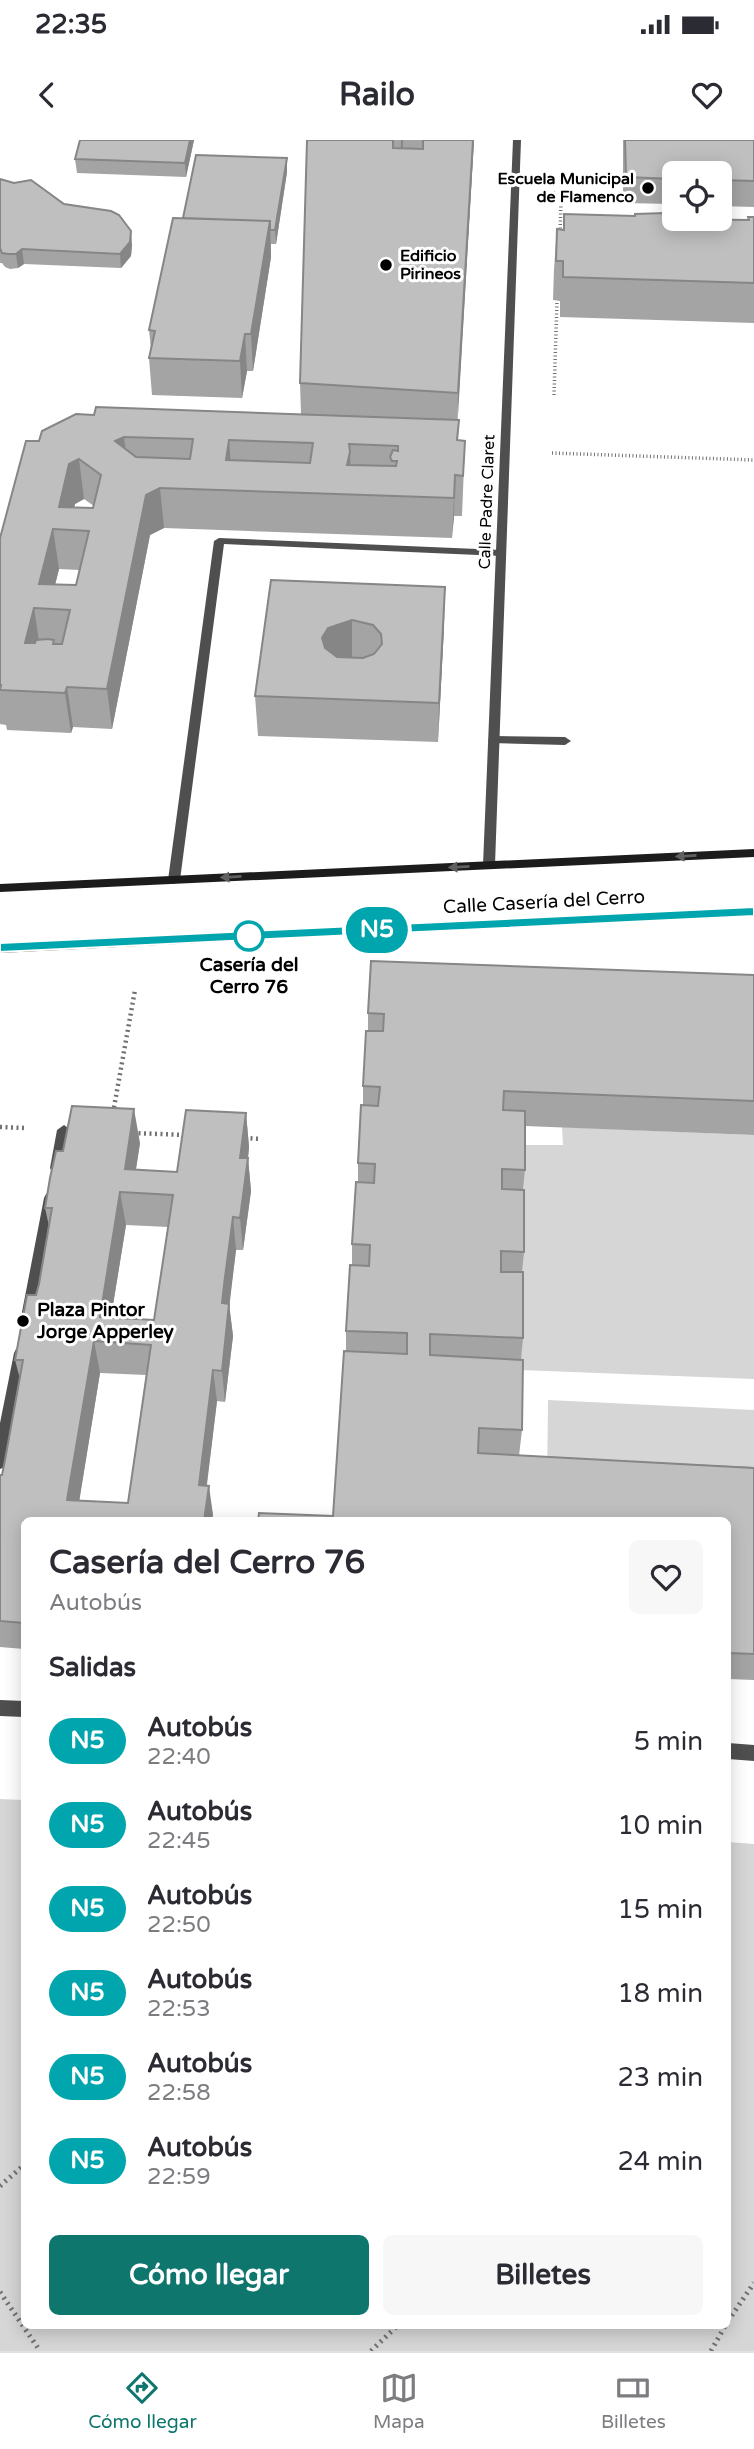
<!DOCTYPE html>
<html lang="es">
<head>
<meta charset="utf-8">
<style>
	:root { --surface:#fff; --page:#f7f7f7; --text:#2b2b33; --muted:#7c7c81; --line:#e1e1e2; --accent:#0f766e }
	body { margin:0; font-family:"Varela Round",sans-serif; background:var(--page); color:var(--text); height:100vh; display:flex; flex-direction:column; font-size:26px; white-space:nowrap }
	* { box-sizing:border-box; margin:0 }
	p { font-size:23px; color:var(--muted) }
	.icon { flex:none; width:38px; height:38px; fill:none; stroke:currentColor; stroke-width:2; stroke-linecap:round; stroke-linejoin:round }
	.map { position:relative; flex:1; overflow:hidden }
	.details { position:absolute; left:21px; top:1377px; width:710px; height:812px; display:flex; flex-direction:column; background:var(--surface); border-radius:10px; box-shadow:0 4px 18px #0003 }
	.details>* { flex:none }
	.badge { padding:0 14px; border-radius:23px; font-size:24px; line-height:46px }
	.controls { position:absolute; left:662px; top:21px; display:grid; gap:14px }
	.controls a { display:grid; place-items:center; width:70px; height:70px; border-radius:10px; background:var(--surface); box-shadow:0 4px 18px #0003; font-size:35px }
	.map>.badge { position:absolute; translate:-50% -50%; box-shadow:0 0 0 4px #fff }
	h2 { padding:0 28px; font-size:26px; line-height:63px }
	.round { display:grid; place-items:center; flex:none; width:74px; height:74px; border-radius:10px; background:var(--page) }
	.summary { display:flex; align-items:center; justify-content:space-between; height:119px; padding:0 28px }
	h1 { font-size:33px; font-weight:800; line-height:52px }
	.primary-button { display:flex; gap:14px; margin-top:auto; padding:14px 28px }
	.primary-button a { flex:1; height:80px; border-radius:10px; background:var(--accent); color:#fff; font-size:28px; font-weight:800; line-height:80px; text-align:center }
	.primary-button a+a { background:var(--page); color:var(--text) }
	ul { padding:0; list-style:none }
	li { display:flex; align-items:center; gap:21px; height:84px; padding:0 28px }
	li div { flex:1 }
	li b { display:block; font-size:26px }
	li em { font-style:normal }
	li .badge { min-width:77px; font-weight:700; text-align:center }
	.status { display:flex; justify-content:space-between; align-items:center; height:49px; padding:0 35px; background:var(--surface); direction:ltr }
	.status svg { height:19px; fill:currentColor }
	header { display:flex; justify-content:space-between; align-items:center; height:91px; padding:0 28px; background:var(--surface); font-size:32px; font-weight:800 }
	.menu { display:flex; justify-content:space-around; align-items:center; height:98px; border-top:2px solid var(--line); background:var(--surface); font-size:19px; color:var(--muted) }
	.menu a { display:grid; justify-items:center; gap:4px }
	.menu .active { color:var(--accent) }
	.map>svg:first-child { display:block }
	.green { fill:#d6d6d6 }
	.lines { fill:none; stroke-linecap:round; stroke-linejoin:round }
	.path-far2 { stroke:#717171; stroke-width:3.5; stroke-dasharray:1 2.5; stroke-linecap:butt }
	.path-far1 { stroke:#717171; stroke-width:4.5; stroke-dasharray:2 3.5; stroke-linecap:butt }
	.path { stroke:#717171; stroke-width:5; stroke-dasharray:2 4.5; stroke-linecap:butt }
	.service { fill:#4f4f4f; fill-rule:evenodd }
	.pedestrian { fill:#4f4f4f; fill-rule:evenodd }
	.minor { fill:#4f4f4f; fill-rule:evenodd }
	.tertiary { fill:#4f4f4f; fill-rule:evenodd }
	.secondary { fill:#1c1c1c; fill-rule:evenodd }
	.wall { fill:#a4a4a4; fill-rule:evenodd }
	.shaded-wall { fill:#868686 }
	.building { fill:#bfbfbf; stroke:#868686; stroke-width:2; fill-rule:evenodd }
	.oneway { fill:#606060 }
	.line { fill:#00a5ad; stroke:#fff; stroke-width:2 }
	.poi-dot { fill:#000; stroke:#fff; stroke-width:2.5 }
	.stop-dot { fill:#fff; stroke:#00a5ad; stroke-width:3.5 }
	.labels { text-anchor:middle; dominant-baseline:central; stroke-width:6; stroke-linejoin:round; paint-order:stroke }
	.far-poi-label { font-size:16px; font-weight:bold; fill:#000; stroke:#fff; text-anchor:end }
	.far-street-label { font-size:16px; fill:#000; stroke:#fff }
	.street-label { font-size:19px; fill:#000; stroke:#fff }
	.stop-label { font-size:19px; font-weight:bold; fill:#000; stroke:#fff }
	.poi-label { font-size:19px; font-weight:bold; fill:#000; stroke:#fff; text-anchor:start }
</style>
</head>
<body>
<div class="status"><b>22:35</b><svg viewBox="0 0 49 12"><path d="M0 12V9h3v3zM5 12V6h3v6zM10 12V3h3v9zM15 12V0h3v12zM26 1h20v11H26zM47 4h2v5h-2z"/></svg></div>
<header><svg class="icon" aria-label="back" viewBox="0 0 24 24"><path d="M15 5l-7 7 7 7"/></svg>Railo<svg class="icon" aria-label="heart" viewBox="0 0 24 24"><path d="M12 20l-8-8c-3-5 5-10 8-4 3-6 11-1 8 4z"/></svg></header>
<div class="map">
<svg width="754" height="2211" viewBox="0 0 754 2211">
	<rect width="100%" height="100%" fill="#fff"/>
	<path class="green" d="M 562,987 L 754,995 L 754,1239 L 520,1230 L 522,1005 L 563,1005 Z
		M 548,1260 L 754,1270 L 754,1356 L 547,1346 Z
		M 0,1659 L 24,1660 L 24,2186 L 728,2186 L 728,1702 L 754,1704 L 754,2211 L 0,2211 Z"/>
	<g class="lines">
		<path class="path-far2" d="M 553,52 L 561,61 L 560,94
			M 554,255 L 557,161
			M 552,313 L 754,320"/>
		<path class="path-far1" d="M 113,973 L 135,850
			M 0,987 L 26,988
			M 133,993 L 187,995
			M 245,998 L 261,999"/>
		<path class="path" d="M 0,2046 L 24,2025
			M 0,2152 L 40,2211
			M 728,2181 L 754,2143
			M 371,2211 L 397,2186
			M 711,2211 L 725,2186"/>
		<path class="service" d="M 494,596 L 565,597 L 571,601 L 565,605 L 490,603 L 488,600 Z"/>
		<path class="pedestrian" d="M 219,398 L 501,410 L 506,413 L 501,416 L 224,404 L 180,740 L 174,744 L 168,740 L 214,401 Z
			M 64,985 L 71,990 L 64,1028 L 62,1032 L 52,1032 L 50,1028 L 57,990 Z
			M 51,1052 L 56,1054 L 58,1058 L 36,1172 L 34,1176 L 29,1178 L 24,1176 L 22,1172 L 44,1058 L 46,1054 Z
			M 21,1207 L 26,1209 L 28,1213 L 8,1322 L 5,1327 L 0,1329 L 0,1283 L 14,1213 L 16,1209 Z"/>
		<path class="minor" d="M 0,1560 L 24,1561 L 24,1577 L 0,1576 Z
			M 728,1603 L 754,1605 L 754,1621 L 728,1619 Z"/>
		<path class="tertiary" d="M 513,0 L 521,0 L 495,725 L 489,729 L 483,725 Z"/>
		<path class="secondary" d="M 754,709 L 754,717 L 0,752 L 0,744 Z
			M 754,767 L 754,775 L 0,813 L 0,803 Z"/>
	</g>
	<path class="wall" d="M 194,0 L 186,37 L 77,33 L 75,19 Z
		M 307,0 L 474,0 L 457,280 L 459,280 L 458,300 L 465,301 L 462,376 L 454,376 L 452,398 L 164,388 L 150,395 L 112,589 L 73,587 L 71,593 L 7,590 L 6,585 L 0,584 L 0,398 L 39,301 L 94,275 L 301,274 L 300,243 ZM 84,359 L 94,366 L 93,368 L 74,367 L 75,364 ZM 59,429 L 79,430 L 76,445 L 55,445 Z
		M 623,0 L 754,0 L 754,67 L 719,66 L 719,33 L 674,33 L 674,64 L 623,63 Z
		M 287,32 L 276,104 L 271,104 L 271,117 L 253,231 L 247,231 L 242,258 L 152,255 L 149,218 L 151,209 L 149,190 L 183,78 Z
		M 0,39 L 64,64 L 132,105 L 131,116 L 121,128 L 24,124 L 18,128 L 10,129 L 5,127 L 2,123 L 0,123 Z
		M 564,74 L 674,79 L 748,80 L 748,77 L 754,77 L 754,183 L 560,177 L 560,161 L 553,160 L 554,129 L 557,89 L 563,89 Z
		M 271,440 L 444,487 L 438,602 L 258,596 L 255,556 Z
		M 754,835 L 754,995 L 525,986 L 525,1030 L 523,1049 L 524,1112 L 522,1132 L 523,1198 L 521,1220 L 522,1290 L 519,1316 L 754,1327 L 754,1540 L 728,1539 L 728,1381 L 333,1376 L 346,1212 L 346,1191 L 352,1125 L 352,1104 L 358,1043 L 358,1023 L 363,965 L 363,946 L 368,891 L 368,873 Z
		M 246,973 L 249,1007 L 248,1018 L 251,1051 L 243,1110 L 236,1110 L 229,1164 L 233,1196 L 225,1262 L 217,1261 L 207,1345 L 213,1375 L 24,1381 L 24,1509 L 0,1507 L 0,1335 L 2,1335 L 20,1239 L 15,1220 L 39,1144 L 49,1086 L 45,1068 L 63,1011 L 140,1003 L 136,1030 L 177,1032 ZM 126,1085 L 168,1087 L 154,1180 L 111,1177 ZM 100,1233 L 146,1235 L 128,1363 L 79,1361 Z"/>
	<path class="shaded-wall" d="M 190,0 L 194,0 L 186,37 L 185,23 Z
		M 401,0 L 403,0 L 403,18 L 400,34 Z
		M 473,0 L 474,0 L 457,293 L 458,253 Z
		M 287,18 L 287,32 L 276,104 L 275,90 Z
		M 270,81 L 271,117 L 253,231 L 251,194 Z
		M 131,91 L 132,105 L 131,116 L 121,128 L 120,114 Z
		M 22,109 L 24,124 L 18,128 L 16,114 Z
		M 245,194 L 247,231 L 242,258 L 240,221 Z
		M 124,297 L 129,337 L 115,301 Z
		M 229,300 L 232,340 L 226,320 Z
		M 350,312 L 351,352 L 347,325 Z
		M 79,319 L 84,359 L 75,364 L 69,390 L 59,367 L 69,324 Z
		M 455,335 L 454,376 L 452,398 L 454,358 Z
		M 160,348 L 164,388 L 150,395 L 112,589 L 107,549 L 146,355 Z
		M 53,389 L 59,429 L 49,469 L 39,444 Z
		M 445,447 L 444,487 L 438,602 L 439,563 Z
		M 34,468 L 40,508 L 25,503 Z
		M 352,480 L 352,520 L 329,528 L 322,498 L 328,488 Z
		M 67,547 L 73,587 L 71,593 L 65,553 Z
		M 134,969 L 140,1003 L 132,1053 L 125,1029 Z
		M 246,973 L 249,1007 L 248,1018 L 251,1051 L 243,1110 L 240,1078 L 240,1018 Z
		M 120,1052 L 126,1085 L 107,1202 L 100,1177 Z
		M 233,1077 L 236,1110 L 229,1169 L 229,1164 L 233,1196 L 225,1262 L 222,1231 L 222,1163 Z
		M 94,1201 L 100,1233 L 76,1381 L 67,1360 Z
		M 213,1230 L 217,1261 L 203,1374 L 199,1345 Z
		M 209,1346 L 213,1375 L 212,1381 L 204,1381 Z"/>
	<path class="building" d="M 80,0 L 190,0 L 185,23 L 75,19 Z
		M 307,0 L 393,0 L 393,8 L 423,9 L 423,0 L 473,0 L 458,253 L 300,243 Z
		M 625,0 L 754,0 L 754,41 L 719,40 L 719,33 L 674,33 L 674,39 L 626,37 Z
		M 196,15 L 287,18 L 275,90 L 270,90 L 270,81 L 183,78 Z
		M 0,39 L 14,43 L 31,40 L 64,64 L 111,71 L 119,75 L 131,91 L 130,102 L 120,114 L 22,109 L 16,114 L 8,114 L 2,113 L 0,108 Z
		M 666,73 L 674,74 L 674,79 L 749,80 L 748,77 L 754,77 L 754,143 L 563,137 L 563,121 L 556,121 L 557,89 L 564,90 L 564,74 L 635,76 L 635,74 Z
		M 173,78 L 270,81 L 251,194 L 245,194 L 240,221 L 149,218 L 155,191 L 149,190 Z
		M 96,267 L 459,280 L 457,300 L 465,301 L 463,336 L 455,335 L 454,358 L 160,348 L 146,355 L 107,549 L 67,547 L 65,553 L 0,550 L 1,545 L 0,545 L 0,398 L 26,301 L 39,301 L 42,291 L 76,274 L 94,275 ZM 124,297 L 193,299 L 190,319 L 136,317 L 115,301 ZM 229,300 L 313,303 L 310,323 L 226,320 ZM 349,304 L 398,306 L 398,311 L 393,310 L 390,317 L 392,321 L 397,321 L 396,326 L 347,325 L 350,312 ZM 79,319 L 101,335 L 93,368 L 59,367 L 69,324 ZM 53,389 L 89,391 L 76,445 L 39,444 ZM 34,468 L 70,470 L 62,504 L 53,504 L 54,500 L 48,499 L 36,500 L 35,503 L 25,503 Z
		M 271,440 L 445,447 L 439,563 L 255,556 ZM 352,480 L 373,485 L 381,494 L 382,504 L 374,514 L 363,518 L 337,517 L 325,508 L 322,498 L 328,488 Z
		M 371,821 L 754,835 L 754,961 L 504,951 L 503,970 L 525,971 L 525,1030 L 502,1029 L 502,1049 L 524,1050 L 524,1112 L 501,1111 L 501,1132 L 523,1132 L 523,1198 L 430,1194 L 430,1215 L 523,1220 L 522,1290 L 479,1288 L 478,1313 L 754,1328 L 754,1514 L 728,1513 L 728,1381 L 258,1381 L 259,1373 L 333,1376 L 344,1211 L 407,1214 L 407,1193 L 346,1191 L 350,1125 L 369,1126 L 370,1105 L 352,1104 L 356,1042 L 374,1043 L 375,1024 L 358,1023 L 361,965 L 378,966 L 380,947 L 363,946 L 366,891 L 383,891 L 384,874 L 368,873 Z
		M 72,966 L 134,969 L 125,1029 L 177,1032 L 186,970 L 246,973 L 240,1018 L 248,1018 L 240,1078 L 233,1077 L 225,1137 L 222,1163 L 229,1164 L 222,1231 L 213,1230 L 199,1345 L 209,1346 L 204,1381 L 24,1381 L 24,1483 L 0,1481 L 0,1335 L 2,1335 L 5,1320 L 23,1220 L 15,1220 L 27,1155 L 36,1155 L 39,1144 L 52,1068 L 45,1068 L 50,1038 L 56,1011 L 63,1011 ZM 120,1052 L 173,1055 L 154,1180 L 100,1177 ZM 94,1201 L 151,1205 L 128,1363 L 67,1360 Z"/>
	<defs><path id="oneway-solid" d="M-6-.8H1V-3.2L6.5 0L1 3.2V.8H-6Z" transform="scale(1.75)"/></defs>
	<g class="oneway">
		<use href="#oneway-solid" transform="translate(686 716) rotate(177)"/>
		<use href="#oneway-solid" transform="translate(459 727) rotate(177)"/>
		<use href="#oneway-solid" transform="translate(231 737) rotate(177)"/>
	</g>
	<path class="line" d="M 754,767 L 754,776 L 0,812 L 0,803 Z"/>
	<g class="poi-dot">
		<circle cx="648" cy="48" r="7"/>
		<circle cx="386" cy="125" r="7"/>
		<circle cx="23" cy="1181" r="7"/>
	</g>
	<circle class="stop-dot" cx="249" cy="796" r="14"/>
	<g class="labels">
		<g class="far-poi-label">
			<text x="634" y="39">Escuela Municipal<tspan x="634" dy="18">de Flamenco</tspan></text>
			<text x="400" y="116" text-anchor="start">Edificio<tspan x="400" dy="18">Pirineos</tspan></text>
		</g>
		<g class="far-street-label">
			<text transform="translate(487 362) rotate(-88)">Calle Padre Claret</text>
		</g>
		<g class="street-label">
			<text transform="translate(544 762) rotate(-3)">Calle Casería del Cerro</text>
		</g>
		<g class="stop-label">
			<text x="249" y="825">Casería del<tspan x="249" dy="22">Cerro 76</tspan></text>
		</g>
		<g class="poi-label">
			<text x="37" y="1170">Plaza Pintor<tspan x="37" dy="22">Jorge Apperley</tspan></text>
		</g>
	</g>
</svg>
<div class="controls">
<a><svg class="icon" aria-label="locate" viewBox="0 0 24 24"><circle cx="12" cy="12" r="6"/><path d="M12 2v4M12 18v4M2 12h4M18 12h4"/></svg></a>
</div>
<b class="badge" style="left:377px;top:790px;background:#00a5ad;color:#fff">N5</b>
<section class="details">
<div class="summary"><div><h1>Casería del Cerro 76</h1><p>Autobús</p></div><a class="round"><svg class="icon" aria-label="heart" viewBox="0 0 24 24"><path d="M12 20l-8-8c-3-5 5-10 8-4 3-6 11-1 8 4z"/></svg></a></div>
<h2>Salidas</h2>
<ul>
<li><span class="badge" style="background:#00a5ad;color:#fff">N5</span><div><b>Autobús</b><p>22:40</p></div><em>5 min</em></li>
<li><span class="badge" style="background:#00a5ad;color:#fff">N5</span><div><b>Autobús</b><p>22:45</p></div><em>10 min</em></li>
<li><span class="badge" style="background:#00a5ad;color:#fff">N5</span><div><b>Autobús</b><p>22:50</p></div><em>15 min</em></li>
<li><span class="badge" style="background:#00a5ad;color:#fff">N5</span><div><b>Autobús</b><p>22:53</p></div><em>18 min</em></li>
<li><span class="badge" style="background:#00a5ad;color:#fff">N5</span><div><b>Autobús</b><p>22:58</p></div><em>23 min</em></li>
<li><span class="badge" style="background:#00a5ad;color:#fff">N5</span><div><b>Autobús</b><p>22:59</p></div><em>24 min</em></li>
</ul>
<div class="primary-button"><a>Cómo llegar</a><a>Billetes</a></div>
</section>
</div>
<nav class="menu">
<a class="active"><svg class="icon" aria-label="directions" viewBox="0 0 24 24"><path d="M12 3l9 9-9 9-9-9zM9 14v-3h6M13 9l2 2-2 2"/></svg>Cómo llegar</a>
<a><svg class="icon" aria-label="map" viewBox="0 0 24 24"><path d="M3 6l6-2 6 2 6-2v14l-6 2-6-2-6 2zM9 4v14M15 6v14"/></svg>Mapa</a>
<a><svg class="icon" aria-label="tickets" viewBox="0 0 24 24"><path d="M3 7h18v10H3zM15 7v10"/></svg>Billetes</a>
</nav>
</body>
</html>
